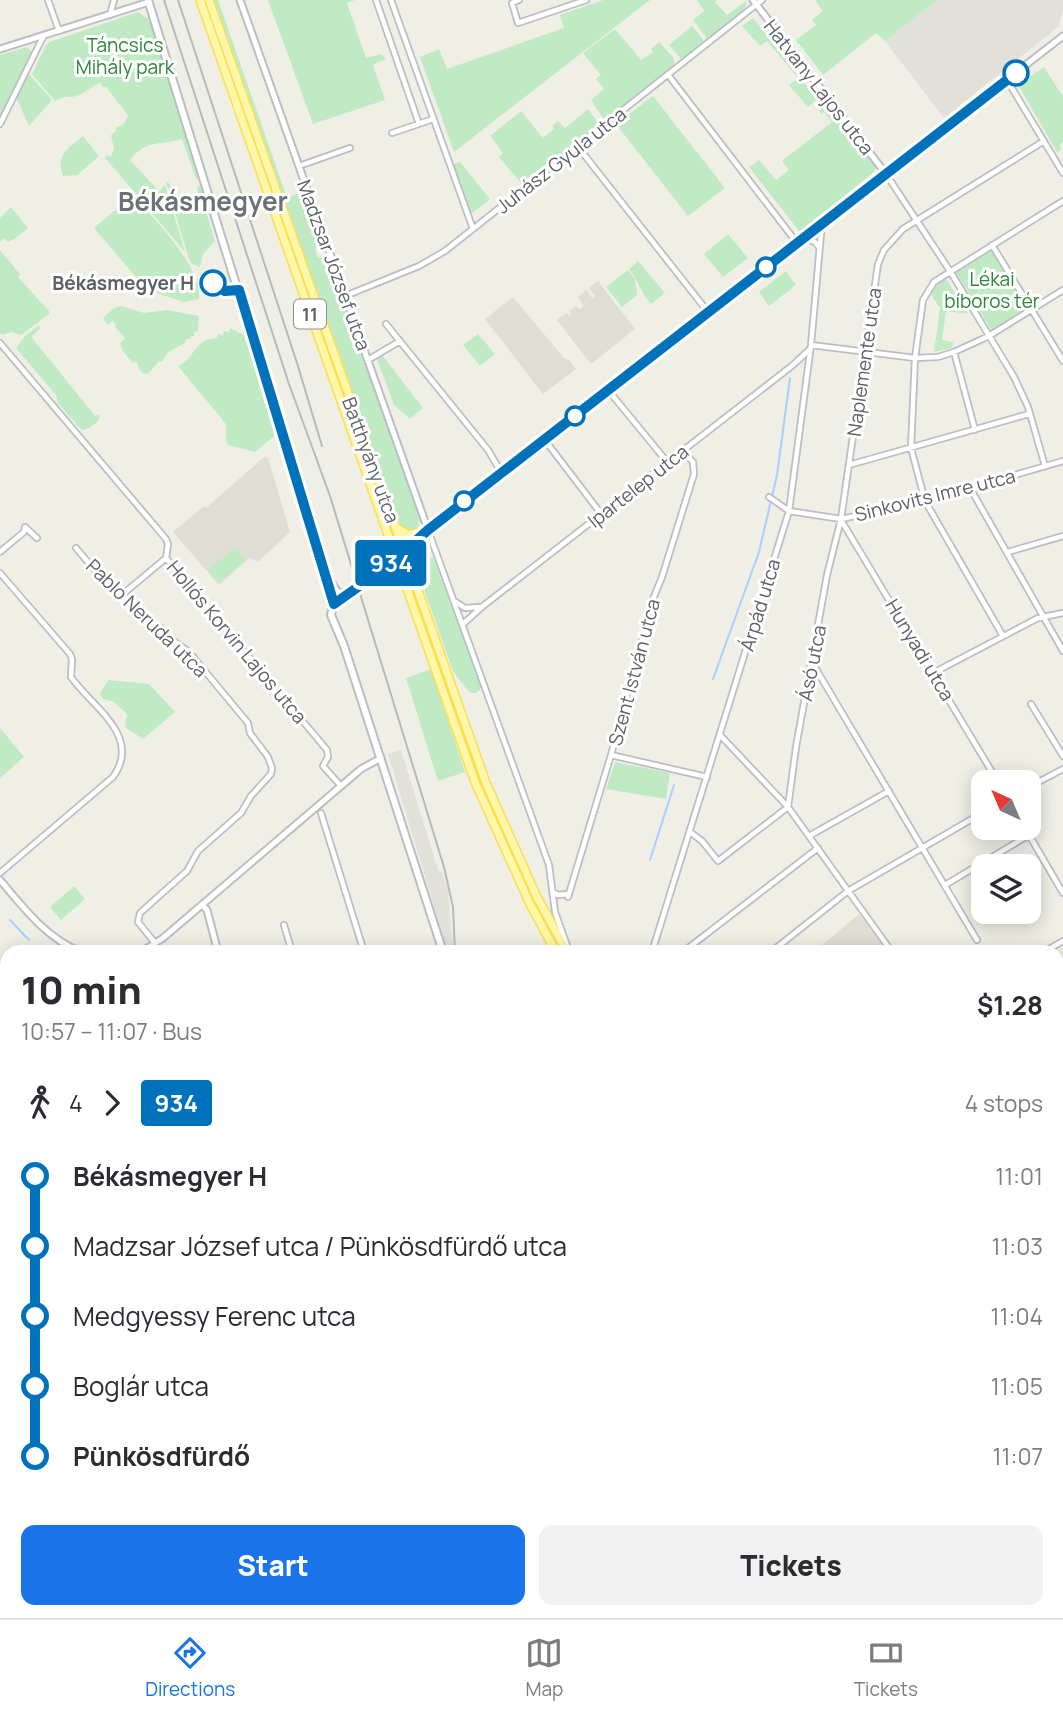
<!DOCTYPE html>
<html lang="en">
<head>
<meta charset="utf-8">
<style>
	:root { --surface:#fff; --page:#f2f2f3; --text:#2b2b33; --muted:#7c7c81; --line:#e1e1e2; --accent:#1a73e8 }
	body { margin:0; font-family:Manrope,sans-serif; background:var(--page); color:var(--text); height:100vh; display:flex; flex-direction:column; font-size:26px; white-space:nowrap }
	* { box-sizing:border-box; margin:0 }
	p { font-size:23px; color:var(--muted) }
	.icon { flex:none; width:38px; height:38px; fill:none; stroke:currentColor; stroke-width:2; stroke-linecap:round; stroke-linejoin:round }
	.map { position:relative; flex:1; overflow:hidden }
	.panel { position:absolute; left:0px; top:945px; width:1064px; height:674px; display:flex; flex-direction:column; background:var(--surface); border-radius:21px 21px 0 0; box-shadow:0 4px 18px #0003 }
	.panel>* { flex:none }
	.badge { padding:0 14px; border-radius:5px; font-size:24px; line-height:46px }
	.needle { width:46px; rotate:316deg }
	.buttons { position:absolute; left:971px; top:770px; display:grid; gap:14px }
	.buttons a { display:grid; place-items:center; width:70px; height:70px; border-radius:14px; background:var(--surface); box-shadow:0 4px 18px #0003; font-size:35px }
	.map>.badge { position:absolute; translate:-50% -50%; box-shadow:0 0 0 4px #fff }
	.legs { display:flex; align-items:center; gap:10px; height:77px; padding:0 21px; font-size:23px }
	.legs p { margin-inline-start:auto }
	.overview { display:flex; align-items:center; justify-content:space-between; height:119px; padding:0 21px }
	h1 { font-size:38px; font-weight:800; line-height:52px }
	.cta { display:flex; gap:14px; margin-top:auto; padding:14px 21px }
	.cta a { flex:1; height:80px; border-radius:14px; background:var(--accent); color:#fff; font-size:28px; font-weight:800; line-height:80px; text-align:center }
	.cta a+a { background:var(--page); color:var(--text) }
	ul { padding:0 21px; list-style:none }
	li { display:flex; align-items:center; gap:24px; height:70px; font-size:26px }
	li i { display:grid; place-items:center; width:10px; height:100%; margin:0 9px; background:currentColor }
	li i::after { content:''; width:18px; height:18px; margin:-9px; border:5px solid; border-radius:50%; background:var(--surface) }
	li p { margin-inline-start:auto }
	li:first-child i { background:linear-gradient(#0000 50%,currentColor 0) }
	li:last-child i { background:linear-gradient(currentColor 50%,#0000 0) }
	.dock { display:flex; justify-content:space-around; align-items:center; height:98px; border-top:2px solid var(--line); background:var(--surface); font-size:19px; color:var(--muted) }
	.dock a { display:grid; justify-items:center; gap:4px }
	.dock .selected { color:var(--accent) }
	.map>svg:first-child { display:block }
	.industrial { fill:#e1e0d9 }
	.education { fill:#e0ded4 }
	.green { fill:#bfeac3 }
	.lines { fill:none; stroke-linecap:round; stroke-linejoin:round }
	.stream { stroke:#a6d1ff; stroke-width:2 }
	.minor-casing { stroke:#bcbec5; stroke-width:8 }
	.tertiary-casing { stroke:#bcbec5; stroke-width:9 }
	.secondary-casing { stroke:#babdc4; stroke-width:10 }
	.primary-casing { stroke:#ffdd4f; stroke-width:10 }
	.minor { stroke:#fff; stroke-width:4.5 }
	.tertiary { stroke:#fff; stroke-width:5 }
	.secondary { stroke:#fff; stroke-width:6 }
	.primary { stroke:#fff8ab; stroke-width:7 }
	.tram { stroke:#b8b9ba; stroke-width:2 }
	.line-1-casing { stroke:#fff; stroke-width:16 }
	.line-1 { stroke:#0072bc; stroke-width:10 }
	.stop-1-dot { fill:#fff; stroke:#0072bc; stroke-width:3.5 }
	.labels { text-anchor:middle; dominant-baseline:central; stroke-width:6; stroke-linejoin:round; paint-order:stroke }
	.shield { fill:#fff; stroke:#8d9095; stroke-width:2 }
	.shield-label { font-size:18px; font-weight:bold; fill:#5c6067 }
	.park-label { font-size:19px; fill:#2c8638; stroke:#fff }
	.street-label { font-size:19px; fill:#5c6067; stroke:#fff }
	.stop-label { font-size:19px; font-weight:bold; fill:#5c6067; stroke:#fff; text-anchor:end }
	.district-label { font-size:26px; font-weight:bold; fill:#6d7279; stroke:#fff }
</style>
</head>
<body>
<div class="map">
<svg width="1063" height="1618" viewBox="0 0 1063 1618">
	<rect width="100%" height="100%" fill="#f0efe5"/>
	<path class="industrial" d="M 937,0 L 1063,0 L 1063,9 L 1059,26 L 944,118 L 885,41 Z
		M 401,750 L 438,870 L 442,872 L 448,892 L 453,946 L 447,949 L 388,754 Z"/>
	<path class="education" d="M 598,281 L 635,329 L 591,364 L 557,320 L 567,313 L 570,316 L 571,314 L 569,311 L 576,306 L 579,309 L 584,306 L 578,297 L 586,290 L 592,298 L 595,296 L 589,288 Z
		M 513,297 L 564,358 L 569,360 L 576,369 L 543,394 L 485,319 Z
		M 264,457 L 268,458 L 290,532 L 258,562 L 249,558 L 219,585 L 173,532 L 204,506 L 206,508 Z
		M 859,914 L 887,952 L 813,952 L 834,935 Z"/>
	<path class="green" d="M 214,0 L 218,0 L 287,198 L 300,193 L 319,244 L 315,249 L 318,258 L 324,257 L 342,299 L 420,519 C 419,527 416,530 408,533 L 400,525 Z
		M 268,0 L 355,0 L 347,3 L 366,58 L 381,54 L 386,59 L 373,65 L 385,100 L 313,124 Z
		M 603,0 L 650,0 L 454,152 L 420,57 L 439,49 L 447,69 L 564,28 L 560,15 Z
		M 697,0 L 717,0 L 715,2 L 727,15 L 746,1 L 746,6 L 738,16 L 708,40 L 693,20 L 704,11 Z
		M 815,0 L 937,0 L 885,41 L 876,33 L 823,75 L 796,40 L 816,25 L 812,20 L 823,11 Z
		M 138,12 L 151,21 L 200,177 L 196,179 L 182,139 C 161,146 147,138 130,160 L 157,189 L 149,197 L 136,194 L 105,158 L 107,155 L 111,157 L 114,149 L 111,135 L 117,130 L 115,128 L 124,124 L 128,115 L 106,87 L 102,87 L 101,83 C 92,85 87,92 79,95 C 70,99 67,94 55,101 L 32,74 L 46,45 L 50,42 Z
		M 753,18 L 812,93 L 817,90 L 820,97 L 808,107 L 789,85 L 798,78 L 767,41 L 760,46 L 742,26 Z
		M 692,26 L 705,42 L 682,60 L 669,45 Z
		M 615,29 L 641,60 L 653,52 L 651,49 L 659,42 L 673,57 L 675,65 L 606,118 L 603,118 L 591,100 L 604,89 L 596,79 L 601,75 L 583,53 Z
		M 27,47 L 31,51 L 32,55 L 0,116 L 0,55 Z
		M 1044,67 L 1063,97 L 1063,142 L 1060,144 L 1061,150 L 1057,152 L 1018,85 Z
		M 29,74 L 52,100 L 29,126 L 16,97 Z
		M 653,96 L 725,188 L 688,216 L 616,124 Z
		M 826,105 L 831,106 L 876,165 L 875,171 L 800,232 L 749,167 L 759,160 L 776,180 L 789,170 L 782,161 L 832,122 L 824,112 L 821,114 L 819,111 L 821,107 Z
		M 588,109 L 597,121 L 597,127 L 521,183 L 499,157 L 503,153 L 490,136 L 521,111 L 543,138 L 554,129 L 552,126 L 558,121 L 565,128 Z
		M 83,136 L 99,156 L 77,175 L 63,176 C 55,155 68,149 83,136 Z
		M 460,162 L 490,199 L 471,214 L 453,164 Z
		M 168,182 L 181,200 L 198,195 L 197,186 L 203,187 L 207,199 L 205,208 L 215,241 L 203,254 L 200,267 L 192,264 L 189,259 L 166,183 Z
		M 165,185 L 185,252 L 146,206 Z
		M 133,195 C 154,219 202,266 199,299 L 184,302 L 147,290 L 94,228 Z
		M 11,207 L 28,228 L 16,238 L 8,242 L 4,238 L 0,242 L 0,218 Z
		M 728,234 L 748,258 L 723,277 L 704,254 Z
		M 991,248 L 1028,308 L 992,331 L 955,271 Z
		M 0,250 L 20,274 L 18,277 L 49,311 L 49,314 L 21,335 L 11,332 L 2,335 L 0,333 Z
		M 638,261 L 665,293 L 651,304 C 641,293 638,280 629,269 Z
		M 628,270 L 635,279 L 637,295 L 622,307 L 606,287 Z
		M 786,271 L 796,285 L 769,306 L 759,292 Z
		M 945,277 L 968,314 L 946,311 L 942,340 L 953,342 L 952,348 L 934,352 L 940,308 L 930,293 Z
		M 121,306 L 144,313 L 167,310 L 199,316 L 198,331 L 194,332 L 194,336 L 191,336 L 190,339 L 186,339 L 185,343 L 168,352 L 162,362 L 159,361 L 149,373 L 144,374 L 139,369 L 137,362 L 133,363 L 122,350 L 120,343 L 125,338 L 115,327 L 116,325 L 113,321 L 108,325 L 103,318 L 114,308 Z
		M 38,326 L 41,328 L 32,336 L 33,339 L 95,416 L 98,414 L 100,418 C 95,425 90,428 82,430 L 79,427 L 58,403 L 56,395 L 16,348 L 25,336 Z
		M 230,328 L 244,335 L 276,431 L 274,436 L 255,452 L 228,445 L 226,441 L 226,424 L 178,366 C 197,357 193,339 217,338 L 218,334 L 223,335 L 224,331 L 229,332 Z
		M 478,334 L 495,354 L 480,366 L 463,345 Z
		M 382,355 L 423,408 L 410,419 L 394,405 L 377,359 Z
		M 235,547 L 246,560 L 219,583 L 208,570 Z
		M 433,557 L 481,684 L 482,687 L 476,693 L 471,693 L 465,687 L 453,671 L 415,564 Z
		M 431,669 L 465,772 L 438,781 L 406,678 Z
		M 108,680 L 149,684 L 175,712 L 143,739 L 125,727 L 127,714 L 114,702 L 103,699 L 100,694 Z
		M 0,728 L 24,757 L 0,778 Z
		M 615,762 L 670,773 L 666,799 L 606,789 Z
		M 74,886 L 85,899 L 61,920 L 50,907 Z
		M 0,1498 L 7,1507 L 7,1612 L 83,1612 L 82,1618 L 0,1618 Z
		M 182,1612 L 267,1612 L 267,1618 L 182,1618 Z"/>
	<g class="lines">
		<path class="stream" d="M 713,679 L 759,552 L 777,475 L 790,378
			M 650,860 L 674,785
			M 10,920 L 29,940
			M 37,947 L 42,952
			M 380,1612 L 401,1618
			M 508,1618 L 519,1612"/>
		<defs>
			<path id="minor" d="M 48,0 L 59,31
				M 376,0 L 419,124
				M 391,0 L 473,229
				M 519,0 L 512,3 L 518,23 L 586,0
				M 110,15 L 114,0
				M 669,76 L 797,243
				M 1007,80 L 1063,173
				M 0,124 L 44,35
				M 392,133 L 433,119
				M 578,147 L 708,312
				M 299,166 L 350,148
				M 886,174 L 950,271 L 1014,377 L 1028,407 L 1045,466
				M 804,238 L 815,242 L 819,247
				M 992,245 L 1063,361
				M 345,296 L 419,266 L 445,251 L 762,0
				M 386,324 L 488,450 L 501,472
				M 0,343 L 166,539 L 168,544 L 166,558
				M 811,345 L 915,358 L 938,357 L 954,352 L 989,336 L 1063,290
				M 954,352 L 975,430
				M 368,360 L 400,341
				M 608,390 L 668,463
				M 544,439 L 602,515
				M 849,465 L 1029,414
				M 970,488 L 1063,651
				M 769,497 L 789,511 L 841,519 L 925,501 L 1063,461
				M 841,520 L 998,782
				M 428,530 L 549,865 L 555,912 L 569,951
				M 76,548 L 99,575 L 110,580 L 145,619 L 160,627 L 171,639 L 189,652 L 248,723 L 250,733 L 268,757 L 272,768 L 271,774 L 251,796 L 241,813 L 198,851 L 187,871 L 140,913 L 138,922 L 155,943
				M 0,552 L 24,532 L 25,527 L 37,538
				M 1008,552 L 1063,536
				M 166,558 L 327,750 L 328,757 L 323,766 L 341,786
				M 0,573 L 70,654 L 72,659 L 71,677 C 91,706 143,736 113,777 L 0,873
				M 123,594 L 166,558
				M 456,602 L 465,608 L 479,607
				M 463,624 L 483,606 L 793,365 L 810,349
				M 1003,636 L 925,501 L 911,448 L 915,358 L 923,300 L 934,282 L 1063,201
				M 813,664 L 977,940
				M 933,673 L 1038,618 L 1063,613
				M 1031,704 L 1063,756
				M 720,735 L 788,807 L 892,952
				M 611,755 L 707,777
				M 1029,787 L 1063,769
				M 321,813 L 364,952
				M 1025,828 L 1063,893
				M 690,832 L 702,841 L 718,861 L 788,807 L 796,747 L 827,575 L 841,519 L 878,264 L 884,250 L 903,229 L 1044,141
				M 809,836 L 889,791
				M 945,885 L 1029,835
				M 553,892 L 558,895 L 568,894
				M 568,897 L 611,755 L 653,599 L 662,577 L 694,474 L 693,462 L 683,451
				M 284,925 L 292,952
				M 652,952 L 789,511 L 811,345 L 822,223
				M 683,952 L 818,848
				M 771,952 L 848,891 L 984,812
				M 1044,952 L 1063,941
				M 1057,1046 L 1063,1043
				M 0,1130 L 7,1133
				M 1057,1162 L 1063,1157
				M 1057,1179 L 1063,1187
				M 0,1208 L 7,1214
				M 1057,1283 L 1063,1292
				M 1057,1358 L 1063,1354
				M 0,1367 L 7,1375
				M 1057,1428 L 1063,1424
				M 1057,1481 L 1063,1477
				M 0,1495 L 7,1504
				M 1057,1538 L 1063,1534
				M 1057,1552 L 1063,1552
				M 566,1612 L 570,1618
				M 790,1612 L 798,1618
				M 963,1612 L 986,1618
				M 84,1618 L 86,1612
				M 102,1618 L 111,1612
				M 626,1618 L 633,1614
				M 906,1618 L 912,1612
				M 1045,1618 L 1047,1612"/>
			<path id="tertiary" d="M 240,0 L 428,530
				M 753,0 L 886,174
				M 0,49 L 149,2
				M 404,552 L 428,530 L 1063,36
				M 334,604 L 396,558
				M 0,880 C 24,908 46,938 81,952
				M 202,905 L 207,910 L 218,952
				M 141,952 L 163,938 L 361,769 L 381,758
				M 1057,1240 L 1063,1236
				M 357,1612 L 377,1618
				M 476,1612 L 479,1618
				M 142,1618 L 142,1612
				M 521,1618 L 532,1612"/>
			<path id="secondary" d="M 148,0 L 320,556 L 334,602 L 331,615 L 344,646 L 443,952
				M 330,581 L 337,592 L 345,594
				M 648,1612 L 651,1618"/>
			<path id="primary" d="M 200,0 L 475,782 L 530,904 L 556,952
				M 209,0 L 486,783 L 537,897 L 567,952
				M 397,528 L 408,535 L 428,530
				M 1057,1603 L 1063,1610
				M 1054,1612 L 1059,1618"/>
		</defs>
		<use href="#minor" class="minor-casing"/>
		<use href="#tertiary" class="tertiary-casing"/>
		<use href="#secondary" class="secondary-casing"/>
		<use href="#primary" class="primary-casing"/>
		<use href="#minor" class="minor"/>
		<use href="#tertiary" class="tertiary"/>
		<use href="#secondary" class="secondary"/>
		<use href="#primary" class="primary"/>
		<path class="tram" d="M 164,0 L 289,384 L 330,496 L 444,867 L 453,907 L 455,952
			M 178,0 L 297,363 L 322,446
			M 639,1612 L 641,1618"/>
	</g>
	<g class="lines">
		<defs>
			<path id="line-1" d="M 213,283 L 225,291 L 239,290 L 334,604 L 389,565 L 428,530 L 1016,73"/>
		</defs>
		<use href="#line-1" class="line-1-casing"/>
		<use href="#line-1" class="line-1"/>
	</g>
	<g class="stop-1-dot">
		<circle cx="1016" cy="73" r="12"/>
		<circle cx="766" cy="267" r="9"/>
		<circle cx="213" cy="283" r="12"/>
		<circle cx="575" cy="416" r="9"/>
		<circle cx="464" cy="501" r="9"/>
	</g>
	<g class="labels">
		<rect class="shield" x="294" y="299.5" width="32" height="29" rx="5"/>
		<g class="shield-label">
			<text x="310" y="314">11</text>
		</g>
		<g class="park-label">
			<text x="125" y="45">Táncsics<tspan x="125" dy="22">Mihály park</tspan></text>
			<text x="992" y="279">Lékai<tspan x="992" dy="22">bíboros tér</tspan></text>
		</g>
		<g class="street-label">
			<text transform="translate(819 87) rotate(52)">Hatvany Lajos utca</text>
			<text transform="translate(561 160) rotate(-38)">Juhász Gyula utca</text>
			<text transform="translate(334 265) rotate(70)">Madzsar József utca</text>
			<text transform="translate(864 362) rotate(-82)">Naplemente utca</text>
			<text transform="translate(371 460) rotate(70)">Batthyány utca</text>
			<text transform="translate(638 486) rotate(-38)">Ipartelep utca</text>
			<text transform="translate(935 495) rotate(-14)">Sinkovits Imre utca</text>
			<text transform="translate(760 605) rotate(-73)">Árpád utca</text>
			<text transform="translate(147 618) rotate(44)">Pablo Neruda utca</text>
			<text transform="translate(237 642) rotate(50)">Hollós Korvin Lajos utca</text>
			<text transform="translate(920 650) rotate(59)">Hunyadi utca</text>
			<text transform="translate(812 663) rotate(-79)">Ásó utca</text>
			<text transform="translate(634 672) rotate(-75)">Szent István utca</text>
		</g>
		<g class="stop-label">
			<text x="194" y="283">Békásmegyer H</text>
		</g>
		<g class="district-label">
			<text x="203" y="201">Békásmegyer</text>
		</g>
	</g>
</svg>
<div class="buttons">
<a><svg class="needle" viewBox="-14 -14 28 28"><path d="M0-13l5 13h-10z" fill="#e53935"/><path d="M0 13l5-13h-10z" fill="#7c7c81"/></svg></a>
<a><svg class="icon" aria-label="layers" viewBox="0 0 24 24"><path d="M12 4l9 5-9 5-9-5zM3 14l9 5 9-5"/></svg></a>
</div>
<b class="badge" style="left:391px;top:563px;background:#0072bc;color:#fff">934</b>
<section class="panel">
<div class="overview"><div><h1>10 min</h1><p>10:57 – 11:07 · Bus</p></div><b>$1.28</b></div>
<div class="legs"><svg class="icon" aria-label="walk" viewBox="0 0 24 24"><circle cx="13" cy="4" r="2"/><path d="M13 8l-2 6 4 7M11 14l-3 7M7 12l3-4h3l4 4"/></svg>4<svg class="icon" aria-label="forward" viewBox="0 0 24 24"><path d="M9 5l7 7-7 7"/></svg><b class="badge" style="background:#0072bc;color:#fff">934</b><p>4 stops</p></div>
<ul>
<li><i style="color:#0072bc"></i><b>Békásmegyer H</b><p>11:01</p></li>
<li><i style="color:#0072bc"></i><span>Madzsar József utca / Pünkösdfürdő utca</span><p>11:03</p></li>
<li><i style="color:#0072bc"></i><span>Medgyessy Ferenc utca</span><p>11:04</p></li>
<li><i style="color:#0072bc"></i><span>Boglár utca</span><p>11:05</p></li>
<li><i style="color:#0072bc"></i><b>Pünkösdfürdő</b><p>11:07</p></li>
</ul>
<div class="cta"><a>Start</a><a>Tickets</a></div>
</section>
</div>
<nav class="dock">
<a class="selected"><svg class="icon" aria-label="directions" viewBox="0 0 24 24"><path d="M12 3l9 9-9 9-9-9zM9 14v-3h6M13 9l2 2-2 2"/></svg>Directions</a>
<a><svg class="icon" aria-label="map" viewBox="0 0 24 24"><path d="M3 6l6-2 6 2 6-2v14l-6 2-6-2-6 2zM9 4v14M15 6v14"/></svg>Map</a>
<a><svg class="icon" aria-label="tickets" viewBox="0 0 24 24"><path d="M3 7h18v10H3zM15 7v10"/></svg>Tickets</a>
</nav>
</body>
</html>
